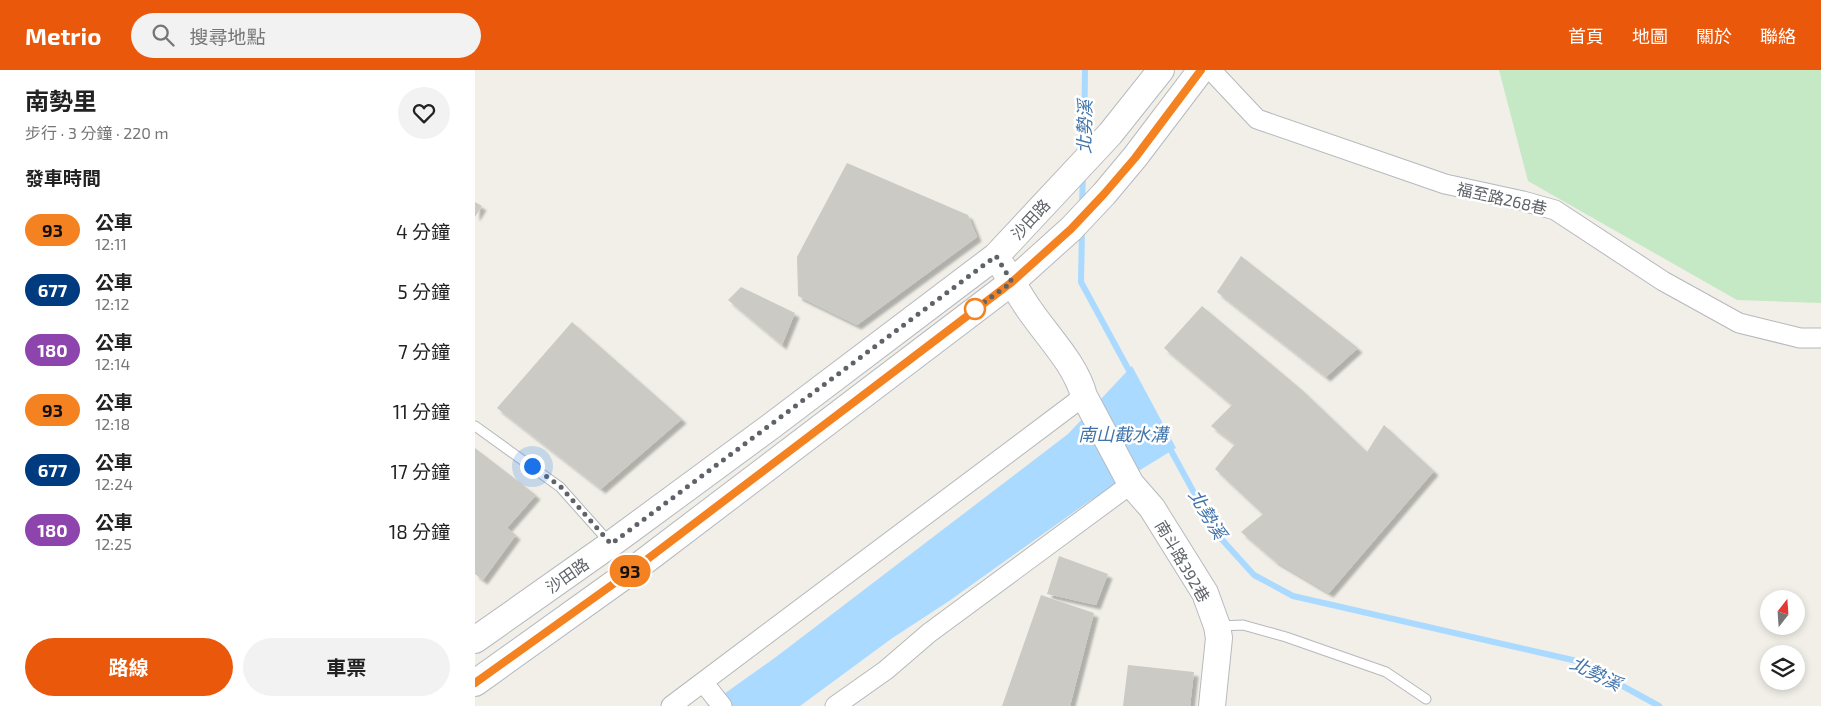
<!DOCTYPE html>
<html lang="zh-TW">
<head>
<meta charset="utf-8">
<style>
	:root { --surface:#fff; --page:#f2f2f2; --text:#222; --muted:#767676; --accent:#ea580c }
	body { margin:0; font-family:"Exo 2","Noto Sans TC",sans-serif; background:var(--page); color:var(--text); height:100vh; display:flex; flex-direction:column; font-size:19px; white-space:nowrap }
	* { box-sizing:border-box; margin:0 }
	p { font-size:16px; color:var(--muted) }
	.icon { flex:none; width:28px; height:28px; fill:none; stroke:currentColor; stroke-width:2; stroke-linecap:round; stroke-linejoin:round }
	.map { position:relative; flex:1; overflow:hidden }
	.sheet { display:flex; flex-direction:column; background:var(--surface); width:475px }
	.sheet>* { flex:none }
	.badge { padding:0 10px; border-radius:16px; font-size:18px; line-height:32px }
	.needle { width:32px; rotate:17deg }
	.buttons { position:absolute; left:1285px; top:520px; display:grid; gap:10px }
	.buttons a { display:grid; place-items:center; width:45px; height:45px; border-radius:50%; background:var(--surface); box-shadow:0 2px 8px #0003; font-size:25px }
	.you { position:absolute; width:25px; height:25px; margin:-12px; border:4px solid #fff; border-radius:50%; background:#1a73e8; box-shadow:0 0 0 8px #1a73e833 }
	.map>.badge { position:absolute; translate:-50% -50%; box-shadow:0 0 0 2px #fff }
	h2 { padding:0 25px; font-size:19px; line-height:45px }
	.round { display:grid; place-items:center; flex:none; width:52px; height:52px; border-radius:26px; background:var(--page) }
	.summary { display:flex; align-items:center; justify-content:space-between; height:85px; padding:0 25px }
	h1 { font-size:24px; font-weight:700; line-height:38px }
	.button { display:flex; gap:10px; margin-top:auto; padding:10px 25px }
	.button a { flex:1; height:58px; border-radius:30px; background:var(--accent); color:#fff; font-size:20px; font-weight:700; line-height:58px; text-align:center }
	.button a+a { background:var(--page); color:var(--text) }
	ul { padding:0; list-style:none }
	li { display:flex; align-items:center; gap:15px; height:60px; padding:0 25px }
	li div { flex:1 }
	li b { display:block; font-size:19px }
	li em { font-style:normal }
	li .badge { min-width:55px; font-weight:700; text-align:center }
	header { display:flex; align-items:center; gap:30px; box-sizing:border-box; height:70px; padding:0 25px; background:var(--accent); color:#fff }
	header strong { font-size:24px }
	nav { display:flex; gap:28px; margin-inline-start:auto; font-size:18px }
	.search { width:350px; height:45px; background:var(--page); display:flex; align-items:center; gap:12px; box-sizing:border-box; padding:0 18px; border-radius:28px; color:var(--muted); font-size:19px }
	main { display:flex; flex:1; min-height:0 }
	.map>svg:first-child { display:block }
	.green { fill:#c5e8c5 }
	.water { fill:#aadaff }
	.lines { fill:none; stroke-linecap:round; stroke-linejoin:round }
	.stream { stroke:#aadaff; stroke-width:6 }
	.building { fill:#cccac5; filter:url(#shadow) }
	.lane-casing { stroke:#b5b8bc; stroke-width:11 }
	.street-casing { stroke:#b5b8bc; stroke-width:21 }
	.secondary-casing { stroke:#b6babf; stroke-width:28 }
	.lane { stroke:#fff; stroke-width:9 }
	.street { stroke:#fff; stroke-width:19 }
	.secondary { stroke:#fff; stroke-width:26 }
	.line-casing { stroke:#fff; stroke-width:11 }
	.line { stroke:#f58220; stroke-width:8 }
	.walk { stroke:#5f6368; stroke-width:5; stroke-dasharray:0 9 }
	.stop-dot { fill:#fff; stroke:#f58220; stroke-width:2.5 }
	.labels { text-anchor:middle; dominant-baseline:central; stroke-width:5; stroke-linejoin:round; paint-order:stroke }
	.street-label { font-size:16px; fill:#5f6368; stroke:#fff }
	.water-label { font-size:18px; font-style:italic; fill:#4174aa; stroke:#fff }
</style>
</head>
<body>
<header>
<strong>Metrio</strong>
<div class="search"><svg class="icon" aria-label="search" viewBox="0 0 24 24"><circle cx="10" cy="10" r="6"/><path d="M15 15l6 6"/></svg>搜尋地點</div>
<nav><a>首頁</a><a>地圖</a><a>關於</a><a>聯絡</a></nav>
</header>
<main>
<section class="sheet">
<div class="summary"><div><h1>南勢里</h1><p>步行 · 3 分鐘 · 220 m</p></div><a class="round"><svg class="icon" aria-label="heart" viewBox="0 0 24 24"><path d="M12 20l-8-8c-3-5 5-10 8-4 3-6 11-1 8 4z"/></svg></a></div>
<h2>發車時間</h2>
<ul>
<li><span class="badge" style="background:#f58220;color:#111">93</span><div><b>公車</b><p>12:11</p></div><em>4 分鐘</em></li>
<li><span class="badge" style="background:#003b80;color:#fff">677</span><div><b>公車</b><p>12:12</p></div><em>5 分鐘</em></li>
<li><span class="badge" style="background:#8e44ad;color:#fff">180</span><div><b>公車</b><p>12:14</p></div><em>7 分鐘</em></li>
<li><span class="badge" style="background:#f58220;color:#111">93</span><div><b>公車</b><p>12:18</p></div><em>11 分鐘</em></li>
<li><span class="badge" style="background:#003b80;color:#fff">677</span><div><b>公車</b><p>12:24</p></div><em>17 分鐘</em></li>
<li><span class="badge" style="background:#8e44ad;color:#fff">180</span><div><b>公車</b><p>12:25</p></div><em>18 分鐘</em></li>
</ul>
<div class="button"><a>路線</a><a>車票</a></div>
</section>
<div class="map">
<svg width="1346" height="636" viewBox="0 0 1346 636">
	<defs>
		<filter id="shadow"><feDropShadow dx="4.5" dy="4.5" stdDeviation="1" flood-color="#0004"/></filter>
	</defs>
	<rect width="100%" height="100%" fill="#f1efe8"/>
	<path class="green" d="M 1024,0 L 1346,0 L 1346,233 L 1262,230 L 1053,111 Z"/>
	<path class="water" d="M 657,296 L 701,378 L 613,432 L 474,531 L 416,569 L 325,636 L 232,636 L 301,587 L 593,364 Z"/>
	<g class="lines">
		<path class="stream" d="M 609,79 L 610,0
			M 607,134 L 608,104
			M 607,159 L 606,212 L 657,306
			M 693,375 L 741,463 L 779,505 L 818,526 L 1102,591 L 1184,636"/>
	</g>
	<path class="building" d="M 372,93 L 493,145 L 502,167 L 382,255 L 323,226 L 322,187 Z
		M 0,132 L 7,136 L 0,147 Z
		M 766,186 L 883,278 L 851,307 L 742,222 Z
		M 266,217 L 320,243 L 307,275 L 253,230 Z
		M 727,236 L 827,320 L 892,382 L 909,355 L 959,401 L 854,523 L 800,491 L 766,462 L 788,444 L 740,399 L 760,374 L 736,356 L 757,335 L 689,278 Z
		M 97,252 L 207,349 L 126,419 L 22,338 Z
		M 0,378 L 61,425 L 32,458 L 41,465 L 8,510 L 0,504 Z
		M 584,486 L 633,504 L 621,535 L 572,524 Z
		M 566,525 L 619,543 L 595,636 L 527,636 Z
		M 653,595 L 719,602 L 715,636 L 648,636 Z"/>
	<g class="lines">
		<defs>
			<path id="lane" d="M 0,356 L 85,417 L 135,473
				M 745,556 L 768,555 L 811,567 L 911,602 L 951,629"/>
			<path id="street" d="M 736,0 L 782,49 L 970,114 L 1048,131 L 1080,140 L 1188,211 L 1264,253 L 1325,268 L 1346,268
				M 228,612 L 247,636
				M 196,636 L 609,326
				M 360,636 L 411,600 L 454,563 L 656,414"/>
			<path id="secondary" d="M 527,196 C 537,211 545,227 556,242 C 574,268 601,295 609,326 L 656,414 L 677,438 L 730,523 L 742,556 L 744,568 L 737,636
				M 0,570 L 136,474 L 295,357 L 521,186 L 635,64 L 686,0
				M 0,613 L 162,497 L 537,212 L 596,159 L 629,124 L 660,87 L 726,0"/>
		</defs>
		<use href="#lane" class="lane-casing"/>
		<use href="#street" class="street-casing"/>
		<use href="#secondary" class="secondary-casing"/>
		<use href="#lane" class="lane"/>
		<use href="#street" class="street"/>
		<use href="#secondary" class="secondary"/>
	</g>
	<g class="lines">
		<defs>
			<path id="line" d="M 0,613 L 162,497 L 537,212 L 596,159 L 629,124 L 660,88 L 726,0"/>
		</defs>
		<use href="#line" class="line-casing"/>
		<use href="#line" class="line"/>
		<path class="walk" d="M 57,396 L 86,417 L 136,474 L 521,186 L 537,212 L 500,239"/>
	</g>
	<circle class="stop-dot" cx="500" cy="239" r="10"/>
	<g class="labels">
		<g class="street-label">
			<text transform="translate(1027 128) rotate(13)">福至路268巷</text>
			<text transform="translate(555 149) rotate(-47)">沙田路</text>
			<text transform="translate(708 491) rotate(60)">南斗路392巷</text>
			<text transform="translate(92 505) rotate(-35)">沙田路</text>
		</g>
		<g class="water-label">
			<text transform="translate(609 57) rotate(-89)">北勢溪</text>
			<text x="648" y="364">南山截水溝</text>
			<text transform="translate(733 444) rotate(59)">北勢溪</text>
			<text transform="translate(1121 603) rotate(26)">北勢溪</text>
		</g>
	</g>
</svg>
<div class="buttons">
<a><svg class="needle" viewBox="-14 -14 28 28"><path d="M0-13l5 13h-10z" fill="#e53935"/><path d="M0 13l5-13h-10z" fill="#767676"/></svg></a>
<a><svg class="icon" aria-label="layers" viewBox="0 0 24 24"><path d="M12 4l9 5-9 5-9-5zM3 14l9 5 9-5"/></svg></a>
</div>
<div class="you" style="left:57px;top:396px"></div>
<b class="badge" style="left:155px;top:501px;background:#f58220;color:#111">93</b>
</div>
</main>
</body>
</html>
